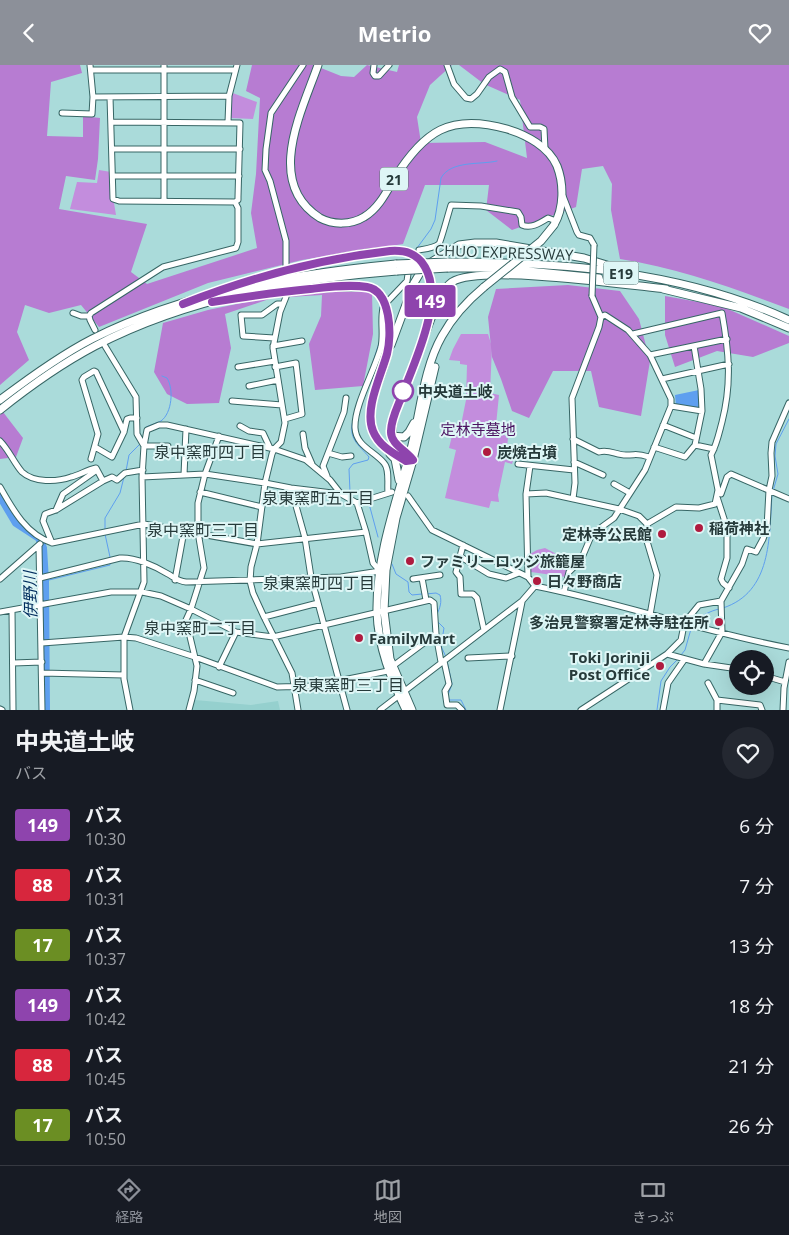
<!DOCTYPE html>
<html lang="ja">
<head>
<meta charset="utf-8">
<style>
	:root { --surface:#171b24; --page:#242831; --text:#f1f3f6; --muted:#9ea1a6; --line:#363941; --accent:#8c9099 }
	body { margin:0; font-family:"Open Sans","Noto Sans JP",sans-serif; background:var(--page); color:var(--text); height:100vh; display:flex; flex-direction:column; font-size:19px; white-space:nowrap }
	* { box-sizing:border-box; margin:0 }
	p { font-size:16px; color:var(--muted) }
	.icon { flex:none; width:28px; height:28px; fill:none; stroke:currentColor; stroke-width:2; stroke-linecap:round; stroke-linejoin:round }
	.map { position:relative; height:645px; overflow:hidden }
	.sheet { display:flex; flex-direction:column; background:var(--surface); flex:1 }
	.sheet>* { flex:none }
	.badge { padding:0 10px; border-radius:4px; font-size:18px; line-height:32px }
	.fabs { position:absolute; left:729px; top:585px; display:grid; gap:10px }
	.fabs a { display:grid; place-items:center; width:45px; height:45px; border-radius:50%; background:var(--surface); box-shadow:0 5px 20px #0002; font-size:25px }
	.map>.badge { position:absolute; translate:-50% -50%; box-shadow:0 0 0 2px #fff }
	.round { display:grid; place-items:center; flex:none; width:52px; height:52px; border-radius:26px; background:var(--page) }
	.summary { display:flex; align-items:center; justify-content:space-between; height:85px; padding:0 15px }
	h1 { font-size:24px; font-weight:700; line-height:38px }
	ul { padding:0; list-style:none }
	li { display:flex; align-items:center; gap:15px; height:60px; padding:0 15px }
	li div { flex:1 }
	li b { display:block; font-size:19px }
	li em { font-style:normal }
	li .badge { min-width:55px; font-weight:700; text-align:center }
	header { display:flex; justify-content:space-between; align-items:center; height:65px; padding:0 15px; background:var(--accent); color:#fff; font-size:22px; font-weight:700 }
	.dock { display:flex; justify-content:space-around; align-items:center; height:70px; border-top:1px solid var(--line); background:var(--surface); font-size:14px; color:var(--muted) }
	.dock a { display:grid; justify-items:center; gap:2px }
	.dock .active { color:var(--accent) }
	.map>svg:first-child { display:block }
	.built { fill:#95d0ce }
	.green { fill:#c38ddd }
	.forest { fill:#b77cd2 }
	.water { fill:#5e9fef }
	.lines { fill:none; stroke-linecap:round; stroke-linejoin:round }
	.stream { stroke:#5e9fef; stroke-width:1 }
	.river { stroke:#5e9fef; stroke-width:8 }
	.minor-casing { stroke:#376665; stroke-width:7 }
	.highway-casing { stroke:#376665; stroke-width:9 }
	.minor { stroke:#fff; stroke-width:5 }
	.highway { stroke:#fff; stroke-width:7 }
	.minor-bridge-casing { stroke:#376665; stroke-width:7; stroke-linecap:butt }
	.highway-bridge-casing { stroke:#376665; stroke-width:9; stroke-linecap:butt }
	.minor-bridge { stroke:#fff; stroke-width:5 }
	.highway-bridge { stroke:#fff; stroke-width:7 }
	.line-casing { stroke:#fff; stroke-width:11 }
	.line { stroke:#8e44ad; stroke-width:8 }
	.stop-dot { fill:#fff; stroke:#8e44ad; stroke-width:2.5 }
	.poi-dot { fill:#af1b3f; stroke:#def6f6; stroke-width:2 }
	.labels { text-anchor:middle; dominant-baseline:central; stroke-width:4; stroke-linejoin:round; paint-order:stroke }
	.shield { fill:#def6f6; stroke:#5d7272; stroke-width:1 }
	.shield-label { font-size:14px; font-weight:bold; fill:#263a3a }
	.street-label { font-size:15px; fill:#263a3a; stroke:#def6f6 }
	.stop-label { font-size:15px; font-weight:bold; fill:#263a3a; stroke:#def6f6; text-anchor:start }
	.park-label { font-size:15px; fill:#4b1361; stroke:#def6f6 }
	.poi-label { font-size:15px; font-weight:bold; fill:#263a3a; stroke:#def6f6; text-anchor:start }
	.neighbourhood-label { font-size:16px; fill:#263a3a; stroke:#def6f6 }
	.water-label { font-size:16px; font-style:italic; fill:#002c5d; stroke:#def6f6 }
</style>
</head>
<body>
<header><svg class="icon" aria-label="back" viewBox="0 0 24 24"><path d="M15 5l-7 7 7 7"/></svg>Metrio<svg class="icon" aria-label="heart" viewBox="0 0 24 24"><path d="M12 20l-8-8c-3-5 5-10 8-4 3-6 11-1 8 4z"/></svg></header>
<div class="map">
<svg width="789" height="645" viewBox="0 0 789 645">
	<rect width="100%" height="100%" fill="#aadbda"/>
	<path class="built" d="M 195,635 L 251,640 L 278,636 L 280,645 L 192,645 Z"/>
	<path class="green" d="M 230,27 L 257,37 L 253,54 L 230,53 Z
		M 99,105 L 111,107 L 111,135 L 114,138 L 116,150 L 70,144 L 77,117 L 97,118 Z
		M 461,269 L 488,269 L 492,282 L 490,328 L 499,330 L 496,360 L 500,363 L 500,369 L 507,371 L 506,373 L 508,373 L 507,382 L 513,383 L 512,387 L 515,388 L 512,399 L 505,397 L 498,430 L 499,437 L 491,436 L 489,443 L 445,433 L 456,385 L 449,383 L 455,359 L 461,360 L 466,335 L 467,300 L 460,299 L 460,296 L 449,295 L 453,284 Z
		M 545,483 L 566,494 L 568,504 L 566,512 L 531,507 L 530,489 L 537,485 Z"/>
	<path class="forest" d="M 0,0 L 80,0 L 82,8 L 51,17 L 47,71 L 83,72 L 83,51 L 100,53 L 98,94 L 95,115 L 66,111 L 59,144 L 147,159 L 131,207 L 147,219 L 257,183 L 251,148 L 256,109 L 260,33 L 246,26 L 252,0 L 321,0 L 321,3 L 341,11 L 354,12 L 367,0 L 397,7 L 399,0 L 452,0 L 430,20 L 417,52 L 421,78 L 485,77 L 527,93 L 520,35 L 484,19 L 459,0 L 789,0 L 789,244 C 733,223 679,203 620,194 L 611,145 L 612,119 L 603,101 L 582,104 L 576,142 L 512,165 L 486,145 L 489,120 L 425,120 L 403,179 L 302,195 L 208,218 L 99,262 L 81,240 L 49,248 L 25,240 L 17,267 L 29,295 L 0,320 Z
		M 568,220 L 620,226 L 639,254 L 650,296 L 641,351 L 599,342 L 591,306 L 553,306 L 529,353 L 512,346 L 501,314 L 492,292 L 488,252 L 496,224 Z
		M 322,226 L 372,227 L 373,269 L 363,321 L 315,325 L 309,279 L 321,251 L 322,230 L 272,233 L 225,249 L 231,283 L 219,338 L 187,339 L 167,329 L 154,307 L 163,258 L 208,245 L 271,232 Z
		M 665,231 L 721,241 L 789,271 L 789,278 L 753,292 L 717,286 L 675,302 L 665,270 Z
		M 3,347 L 23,373 L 16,392 L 0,394 L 0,350 Z"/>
	<path class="water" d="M 699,325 L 701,344 L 676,341 L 675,330 Z"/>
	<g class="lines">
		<path class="stream" d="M 417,183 L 431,164 L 435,155 L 441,113 C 451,95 481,100 497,96
			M 380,251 L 380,242
			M 373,297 L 380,275
			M 353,355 C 348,374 358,379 369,392 L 368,395 L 353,399 L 349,404 L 350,427 L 352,429 L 365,428 L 367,431
			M 145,365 L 146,362 C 151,360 157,358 161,356 C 172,348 174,324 167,313 L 162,311
			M 126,406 L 129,390 L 141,378
			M 773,426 L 778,409 L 775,391 L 776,379 L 789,354
			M 368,435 L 378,472
			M 105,465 L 105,453 L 120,428 L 124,412
			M 105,469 L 110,492
			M 392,499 L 396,509 L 408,517 L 409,527 L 412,530 L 422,529
			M 45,516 L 110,500 L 110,496
			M 426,529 L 436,528 L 440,530 C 442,537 440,543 437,549
			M 723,543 C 772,527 769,473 772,430
			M 438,557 L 444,563 L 441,581 L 446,592
			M 695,558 C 700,551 710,546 719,544
			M 681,590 L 685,585 L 691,564
			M 447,596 L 452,619 L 448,630 L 449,635 L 461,635 L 466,645
			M 657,645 L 661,616 L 670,602 L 679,593"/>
		<path class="river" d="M 0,431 L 16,458 L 39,473 L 43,483 L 45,516 L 46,645"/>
		<defs>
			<path id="minor" d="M 90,0 L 93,32 L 229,31
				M 164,0 L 164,136
				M 374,0 L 373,8 L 375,11 L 379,11 L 389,0
				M 447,0 L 454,19 L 466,33 L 471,34 L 477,29 L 489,12 L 500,4 L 505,7 L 512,32 L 530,62 L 540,62 L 544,64 L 545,84
				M 91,5 L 235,5
				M 110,32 L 113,134 L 119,136 L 235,137
				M 62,48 L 92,49 L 93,32
				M 228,57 L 229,31 L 237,0
				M 112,84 L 240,84
				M 113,111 L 239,111
				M 563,131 L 577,167 L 579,170 L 590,173 L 594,180
				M 419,185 C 425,184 434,183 439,179 C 441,176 449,146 451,140 L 481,141 L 518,147 L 521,152 L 522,160 C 531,164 540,158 548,153 L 556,156
				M 286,201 L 286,176 L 270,116 L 265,105 L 266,84 L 271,48 L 303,0
				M 286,232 L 280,247 L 273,283 L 285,358 L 281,377 L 274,384 L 272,389 L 265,418 L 257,479 L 251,502 L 250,516 L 253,528 L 264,552 L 292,608 L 298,645
				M 388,236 L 407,216 L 409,202
				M 383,243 C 380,256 384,268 381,282 C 375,305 354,340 355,363 C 356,381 374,386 384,398 C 390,405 387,419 388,428
				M 73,248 L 81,251 L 89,251
				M 601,252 L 605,250 L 628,265 L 650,290
				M 95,265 L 90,255 L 89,251 L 91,248 L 163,202 L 232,184 L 236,183 L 238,177 L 238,143 L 235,137 L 238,135 L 238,132 L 240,58 L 112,57
				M 633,269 L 722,248 C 729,287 732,318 722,357 C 719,368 717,379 711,390 L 718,425 L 715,439 L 699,443 L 676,442 L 647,459 L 646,473 L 657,510 L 650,550
				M 274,273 L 243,271 L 241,250 L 262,250 L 277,239 L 283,239
				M 105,281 L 136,332 L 137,369 L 144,381
				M 273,281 L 302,276
				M 238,302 L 275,296
				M 275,302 L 296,298 L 302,349 L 285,354
				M 662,314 L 729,299
				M 249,321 L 278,315
				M 232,336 L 282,340
				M 671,341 L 702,346
				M 663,360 L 696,373
				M 240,361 L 249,366 L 263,368 L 270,383
				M 303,369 L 305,383 L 312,399
				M 573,374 L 599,387 C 609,384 616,390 626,390 C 638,390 636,388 649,392
				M 0,376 C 9,385 14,398 22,407 C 34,418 57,417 71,412 C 79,410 87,405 96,403 L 103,416
				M 695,380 L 714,384
				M 144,381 L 168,381
				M 95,382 L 112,392 L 124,367 L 127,354 L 130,353 L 137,353
				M 654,382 L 685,392 L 695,380 L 702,346 L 701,324 L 694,281
				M 328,388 L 342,392 L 351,391
				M 91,394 L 98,369 L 82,315 L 84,312 L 94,306 L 96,307 L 124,367
				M 574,397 L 603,410
				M 518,399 L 574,405
				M 184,410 L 186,364
				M 327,411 L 323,401 L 344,347 L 346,333
				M 614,419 L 630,428
				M 0,422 C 13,445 26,469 52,478 L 144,459 L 257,479 L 366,467
				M 291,423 L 305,473 L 311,512 L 347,645
				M 200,427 L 262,442
				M 526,429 L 546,428 L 619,444 L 639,451 L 647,459
				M 721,429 L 727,412 L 731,409 L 789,434
				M 408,431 L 432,465 L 528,512 L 535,521 C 621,538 703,567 789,583
				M 717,432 L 727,463 L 727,493 L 721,514 L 723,518 L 729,523
				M 573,434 L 575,418 L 572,333 L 599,262 L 601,252 L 592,231
				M 357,438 L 392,427
				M 56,445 L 63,429 L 97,405
				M 52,478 L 43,456 L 45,449 L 56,445 L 103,416 L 112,412 L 117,415 L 125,408 L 143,405
				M 463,480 L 456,507 L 460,512 L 461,529 L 473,529 L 477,533 L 484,565
				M 39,481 L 42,645
				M 461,492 L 489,509 L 506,513 L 519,508
				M 528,512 L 526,429 L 530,401
				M 40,513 L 120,493 C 135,492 155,501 168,509 C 175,513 178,516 186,517 L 341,512 L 380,506 L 373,498 L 366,467 L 357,438 L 341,429 L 291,423 L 265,418 L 205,409 L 142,412
				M 422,513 L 426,535
				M 0,514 L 40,479
				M 413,514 L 440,510
				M 175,515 L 184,466
				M 564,527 L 569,507 L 581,495 L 592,469 L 614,453 L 645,405 L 671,341 L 671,334 L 650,290 L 727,274
				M 12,545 L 13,645
				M 0,547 L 111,527 L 142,527 L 161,531 L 191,544 L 236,567 L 273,572 L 430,535 L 434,538 L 436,569 L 441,597
				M 264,552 L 318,538
				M 42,578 L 124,572 L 136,573 L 195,592 L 277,622 L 313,621 L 388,606
				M 667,589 L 704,599 L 738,604
				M 468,593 L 512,591
				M 444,596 L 449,619 L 445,626 L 447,640 L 457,640 L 462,645
				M 13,598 L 42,597
				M 704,599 L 722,567 L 721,536 L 742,499 L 747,484 L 756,487 L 763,474 L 767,463 L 769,425 L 772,411 L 771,388 L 772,377 L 789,338
				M 393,601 L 436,569
				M 219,602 L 236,567
				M 42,608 L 124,610
				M 765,611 L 785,617
				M 195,615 L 233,628
				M 708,618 L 717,635 L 760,640 L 762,645
				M 717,635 L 717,645
				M 0,644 L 2,645
				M 130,645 L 124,614 L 124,572 L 144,517 L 142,412 L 144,381 L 147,365 L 159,360 L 167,360 L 274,384 L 306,395 L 330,415 L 341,429
				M 189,645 L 194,626 L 197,601 L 186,555 L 191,544 L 204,503 L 198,467 L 198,438 L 205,409 L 219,371
				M 380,645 L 522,536 L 535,521
				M 500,645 L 522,537
				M 581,645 L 667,589 L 681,575 L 685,555 L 690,551 L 699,540 L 721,536
				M 663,645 L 668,618 L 684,595
				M 783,645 L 784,623 L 789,597"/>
			<path id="highway" d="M 318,0 C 302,46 264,118 320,153 C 333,160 351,160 364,152 C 378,144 386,128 394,114 C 424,66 450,48 507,64 C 527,70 549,82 557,101 C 564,119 564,143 554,160
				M 447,197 C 563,197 682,206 789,255
				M 428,199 L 459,180 L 475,178 L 496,178 L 584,193 L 623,205
				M 448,203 L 497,203 L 599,213
				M 242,218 C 271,209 395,173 416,191 C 435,207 431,230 429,252
				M 663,224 L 741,243 L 789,263
				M 254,230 C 285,227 317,222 349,222 C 355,222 362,221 368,222 C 392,228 391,267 388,286 C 384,311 363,340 373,366 C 379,381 393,388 406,397 L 410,396
				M 391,280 L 414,218 L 423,203
				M 0,335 C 29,313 59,291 92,274 C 185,227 292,209 396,199
				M 0,345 C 30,321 61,299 95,281 C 187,233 294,214 397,206
				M 391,371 L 404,372 L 409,367 L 414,358
				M 390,389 L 395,394 L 399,415
				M 413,395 C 400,375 387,384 394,352 L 438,235 C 442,228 446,221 452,217 C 481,199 627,220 666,224
				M 406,645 C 391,614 378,582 377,547 C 376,493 395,440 410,388 C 420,351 423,304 442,271 C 453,251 466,237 484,222
				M 412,645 L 390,594 L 384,546 L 386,505 L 396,453 L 413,395 L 435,302"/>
		</defs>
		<use href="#minor" class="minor-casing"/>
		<use href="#highway" class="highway-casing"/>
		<use href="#minor" class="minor"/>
		<use href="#highway" class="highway"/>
		<defs>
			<path id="minor-bridge" d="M 592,231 L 594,180"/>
			<path id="highway-bridge" d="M 396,199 L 447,197
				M 397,206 L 448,203
				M 484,222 L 541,176 L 554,160"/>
		</defs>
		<use href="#minor-bridge" class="minor-bridge-casing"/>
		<use href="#highway-bridge" class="highway-bridge-casing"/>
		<use href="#minor-bridge" class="minor-bridge"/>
		<use href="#highway-bridge" class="highway-bridge"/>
	</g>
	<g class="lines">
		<defs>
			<path id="line" d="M 183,239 C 249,213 319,194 390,186 C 405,185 417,188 425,202 C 445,236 413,300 401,333 C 397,343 391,355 391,366 C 390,379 407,386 413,395 L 406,396 C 393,388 379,381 373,366 C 364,344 381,311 387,289 C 392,270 391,226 367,222 C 349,219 328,222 310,224 C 277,227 244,232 212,237"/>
		</defs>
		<use href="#line" class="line-casing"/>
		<use href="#line" class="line"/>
	</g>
	<circle class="stop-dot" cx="403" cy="326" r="10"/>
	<g class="poi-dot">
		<circle cx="487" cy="387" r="5"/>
		<circle cx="699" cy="463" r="5"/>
		<circle cx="662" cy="469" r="5"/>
		<circle cx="410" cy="496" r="5"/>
		<circle cx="537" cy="516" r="5"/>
		<circle cx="719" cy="557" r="5"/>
		<circle cx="359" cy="573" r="5"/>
		<circle cx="660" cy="601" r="5"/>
	</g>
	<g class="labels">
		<g class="shield">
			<rect x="380" y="102.5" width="28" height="23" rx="4"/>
			<rect x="603.5" y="196.5" width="35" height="23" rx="4"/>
		</g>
		<g class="shield-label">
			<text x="394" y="114">21</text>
			<text x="621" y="208">E19</text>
		</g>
		<g class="street-label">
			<text transform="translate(504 187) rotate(2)">CHUO EXPRESSWAY</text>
		</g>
		<g class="stop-label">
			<text x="418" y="326">中央道土岐</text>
		</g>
		<g class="park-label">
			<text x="478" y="364">定林寺墓地</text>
		</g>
		<g class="poi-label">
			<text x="497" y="387">炭焼古墳</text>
			<text x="709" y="463">稲荷神社</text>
			<text x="652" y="469" text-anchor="end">定林寺公民館</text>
			<text x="420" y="496">ファミリーロッジ旅籠屋</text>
			<text x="547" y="516">日々野商店</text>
			<text x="709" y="557" text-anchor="end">多治見警察署定林寺駐在所</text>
			<text x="369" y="573">FamilyMart</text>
			<text x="650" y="592" text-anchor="end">Toki Jorinji<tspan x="650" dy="17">Post Office</tspan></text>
		</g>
		<g class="neighbourhood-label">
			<text x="210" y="387">泉中窯町四丁目</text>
			<text x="318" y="433">泉東窯町五丁目</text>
			<text x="203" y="465">泉中窯町三丁目</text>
			<text x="319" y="518">泉東窯町四丁目</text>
			<text x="200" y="563">泉中窯町二丁目</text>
			<text x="348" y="620">泉東窯町三丁目</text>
		</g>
		<g class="water-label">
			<text transform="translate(30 530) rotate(-91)">伊野川</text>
		</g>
	</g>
</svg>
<div class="fabs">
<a><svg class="icon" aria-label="locate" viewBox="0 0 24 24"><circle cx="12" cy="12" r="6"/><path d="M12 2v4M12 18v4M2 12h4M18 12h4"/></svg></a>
</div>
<b class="badge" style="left:430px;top:236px;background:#8e44ad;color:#fff">149</b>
</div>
<section class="sheet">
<div class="summary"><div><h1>中央道土岐</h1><p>バス</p></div><a class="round"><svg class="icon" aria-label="heart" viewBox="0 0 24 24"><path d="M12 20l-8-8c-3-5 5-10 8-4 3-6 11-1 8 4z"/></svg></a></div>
<ul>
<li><span class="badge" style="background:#8e44ad;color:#fff">149</span><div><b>バス</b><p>10:30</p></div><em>6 分</em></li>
<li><span class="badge" style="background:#d7263d;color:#fff">88</span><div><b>バス</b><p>10:31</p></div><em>7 分</em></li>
<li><span class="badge" style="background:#6b8e23;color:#fff">17</span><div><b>バス</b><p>10:37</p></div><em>13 分</em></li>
<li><span class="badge" style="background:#8e44ad;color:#fff">149</span><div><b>バス</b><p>10:42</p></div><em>18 分</em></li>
<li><span class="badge" style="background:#d7263d;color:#fff">88</span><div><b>バス</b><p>10:45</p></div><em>21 分</em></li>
<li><span class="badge" style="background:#6b8e23;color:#fff">17</span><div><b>バス</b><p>10:50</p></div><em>26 分</em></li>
</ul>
</section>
<nav class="dock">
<a class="active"><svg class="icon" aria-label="directions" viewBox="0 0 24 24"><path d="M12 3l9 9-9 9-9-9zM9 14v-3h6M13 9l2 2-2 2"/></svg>経路</a>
<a><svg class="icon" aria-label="map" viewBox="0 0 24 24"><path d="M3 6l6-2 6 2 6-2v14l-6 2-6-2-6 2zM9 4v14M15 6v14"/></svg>地図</a>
<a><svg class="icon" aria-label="tickets" viewBox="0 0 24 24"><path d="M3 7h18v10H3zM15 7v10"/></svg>きっぷ</a>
</nav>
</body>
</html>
